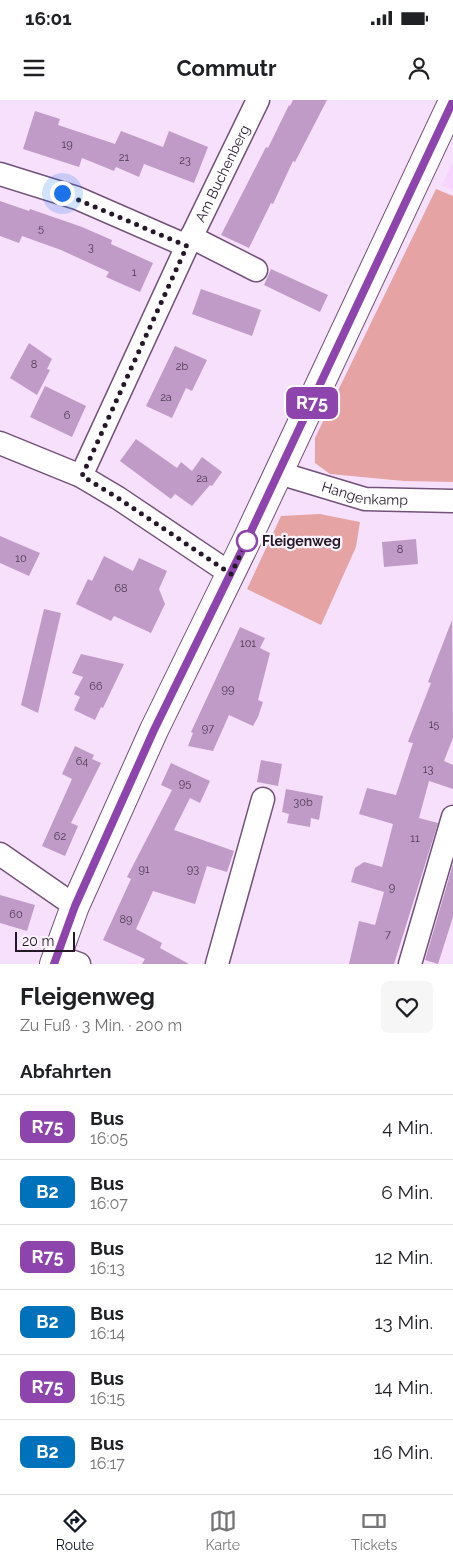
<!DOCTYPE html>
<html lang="de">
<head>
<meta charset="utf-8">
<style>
	:root { --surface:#fff; --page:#f6f6f6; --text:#202124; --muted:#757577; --line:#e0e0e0; --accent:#111827 }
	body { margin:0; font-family:Raleway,sans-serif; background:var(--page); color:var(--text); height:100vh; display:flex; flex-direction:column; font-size:19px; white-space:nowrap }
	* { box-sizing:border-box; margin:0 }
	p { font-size:16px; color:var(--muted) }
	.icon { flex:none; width:28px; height:28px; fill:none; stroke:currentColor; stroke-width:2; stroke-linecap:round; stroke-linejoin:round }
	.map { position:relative; height:864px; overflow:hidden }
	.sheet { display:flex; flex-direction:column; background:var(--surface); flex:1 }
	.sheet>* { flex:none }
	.badge { padding:0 10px; border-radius:8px; font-size:18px; line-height:32px }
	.scale { position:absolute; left:15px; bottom:12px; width:60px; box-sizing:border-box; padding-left:5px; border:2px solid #251728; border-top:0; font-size:14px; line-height:18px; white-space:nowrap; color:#251728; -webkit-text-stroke:4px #fbf3fd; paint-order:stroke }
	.you { position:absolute; width:25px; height:25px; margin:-12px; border:4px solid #fff; border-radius:50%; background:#1a73e8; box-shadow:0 0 0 8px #1a73e833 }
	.map>.badge { position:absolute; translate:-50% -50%; box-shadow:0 0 0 2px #fff }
	h2 { padding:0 20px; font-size:19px; line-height:45px }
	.round { display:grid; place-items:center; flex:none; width:52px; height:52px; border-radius:8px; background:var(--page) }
	.summary { display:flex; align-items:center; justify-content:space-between; height:85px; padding:0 20px }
	h1 { font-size:24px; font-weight:700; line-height:38px }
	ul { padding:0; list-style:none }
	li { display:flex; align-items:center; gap:15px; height:65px; padding:0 20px; border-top:1px solid var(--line) }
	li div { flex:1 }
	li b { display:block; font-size:19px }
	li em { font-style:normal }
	li .badge { min-width:55px; font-weight:700; text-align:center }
	.status { display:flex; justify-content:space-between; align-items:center; height:35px; padding:0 25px; background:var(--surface); direction:ltr }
	.status svg { height:14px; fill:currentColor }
	header { display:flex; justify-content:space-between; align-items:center; height:65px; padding:0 20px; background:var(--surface); font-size:22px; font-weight:700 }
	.dock { display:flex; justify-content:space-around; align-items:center; height:70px; border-top:1px solid var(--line); background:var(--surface); font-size:14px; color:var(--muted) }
	.dock a { display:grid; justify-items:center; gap:2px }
	.dock .current { color:var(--accent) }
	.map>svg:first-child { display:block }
	.built { fill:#f6d4fe }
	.green { fill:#e5a4a3 }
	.building { fill:#c09bc8 }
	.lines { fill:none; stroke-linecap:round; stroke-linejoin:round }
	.minor-casing { stroke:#72517a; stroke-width:25 }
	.major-casing { stroke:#72517a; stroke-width:30 }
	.minor { stroke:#fff; stroke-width:22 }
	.major { stroke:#fff; stroke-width:28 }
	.line-casing { stroke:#fff; stroke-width:11 }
	.line { stroke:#8e44ad; stroke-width:8 }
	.walk { stroke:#251728; stroke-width:5; stroke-dasharray:0 9 }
	.stop-dot { fill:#fff; stroke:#8e44ad; stroke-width:2.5 }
	.labels { text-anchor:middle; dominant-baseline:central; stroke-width:4.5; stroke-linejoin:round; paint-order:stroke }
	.number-label { font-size:11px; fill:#4c3850 }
	.street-label { font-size:14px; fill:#251728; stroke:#fbf3fd }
	.stop-label { font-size:14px; font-weight:bold; fill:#251728; stroke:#fbf3fd; text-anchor:start }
</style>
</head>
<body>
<div class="status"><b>16:01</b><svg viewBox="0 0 49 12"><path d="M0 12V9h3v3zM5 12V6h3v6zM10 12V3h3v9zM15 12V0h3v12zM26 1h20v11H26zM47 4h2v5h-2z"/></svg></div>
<header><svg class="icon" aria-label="menu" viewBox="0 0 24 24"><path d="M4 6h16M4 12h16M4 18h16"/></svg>Commutr<svg class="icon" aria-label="person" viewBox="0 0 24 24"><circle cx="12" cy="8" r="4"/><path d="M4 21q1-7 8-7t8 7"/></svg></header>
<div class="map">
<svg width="453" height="864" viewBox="0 0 453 864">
	<rect width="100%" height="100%" fill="#f7e0fc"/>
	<path class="built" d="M 453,62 L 453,90 L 442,85 Z"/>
	<path class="green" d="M 436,89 L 453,96 L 453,382 L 404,381 L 330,374 L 315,363 L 315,338 Z
		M 320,414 L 360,422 L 356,447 L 321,525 L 247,489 L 281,416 Z"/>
	<path class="building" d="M 293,0 L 327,0 L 295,62 L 293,61 L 273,104 L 271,103 L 249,148 L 221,135 L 266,47 L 268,48 L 289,5 L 290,6 Z
		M 35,11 L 60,19 L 58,25 L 115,44 L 121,31 L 163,47 L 169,31 L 208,47 L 194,83 L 144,64 L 139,77 L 116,67 L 114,71 L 82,58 L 79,67 L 23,49 Z
		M 0,101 L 29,111 L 30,109 L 82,127 L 112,140 L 111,144 L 153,163 L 140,192 L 106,177 L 109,172 L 61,150 L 22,136 L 19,143 L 0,136 Z
		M 271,169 L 328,195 L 320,212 L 264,185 Z
		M 201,189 L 261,210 L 252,236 L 192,214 Z
		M 29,243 L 52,259 L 47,269 L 50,270 L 37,295 L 10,278 Z
		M 175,246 L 207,260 L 192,291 L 186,288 L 172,318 L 146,306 Z
		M 45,286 L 86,306 L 72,337 L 30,317 Z
		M 136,339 L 177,368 L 181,362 L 192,371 L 202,357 L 222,372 L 212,386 L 210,385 L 192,406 L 175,394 L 171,399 L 120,361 Z
		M 0,436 L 40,453 L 29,476 L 0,463 Z
		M 416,439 L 418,464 L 384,467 L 382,442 Z
		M 104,456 L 133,471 L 139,458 L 167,471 L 159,489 L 165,504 L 151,533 L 114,516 L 111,521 L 76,504 L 88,479 L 92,481 Z
		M 44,509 L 61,513 L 38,613 L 21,605 Z
		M 452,520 L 453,638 L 444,661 L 453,665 L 453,689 L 429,681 L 419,718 L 438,723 L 394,864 L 349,864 L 359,821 L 375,825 L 384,792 L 351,782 L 355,768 L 364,762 L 382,767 L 393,724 L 359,714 L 367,688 L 396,695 L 413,643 L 408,642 L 409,639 L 431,583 L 428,582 Z
		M 240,527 L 265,538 L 260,548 L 270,553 L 258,600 L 263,602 L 258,617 L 253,626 L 229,615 L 213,651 L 188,646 L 193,633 L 191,632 Z
		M 81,554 L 124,564 L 103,608 L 101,607 L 95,620 L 74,610 L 80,597 L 74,594 L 83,577 L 72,573 Z
		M 75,646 L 94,655 L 92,659 L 101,663 L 71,723 L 78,726 L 65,756 L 42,746 L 72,679 L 62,674 Z
		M 261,660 L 282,664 L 278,686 L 257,682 Z
		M 171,663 L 210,681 L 200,703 L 190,698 L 174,730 L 234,751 L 227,772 L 207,766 L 195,804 L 153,791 L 136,829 L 162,843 L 160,848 L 189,864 L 142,864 L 145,859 L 103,840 L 131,779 L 127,777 L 172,690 L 161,685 Z
		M 286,689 L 323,696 L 319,720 L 311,718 L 310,727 L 287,723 L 289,714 L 282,712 Z
		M 453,764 L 453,817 L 438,864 L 425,860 Z
		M 0,795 L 35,805 L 27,831 L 0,823 Z"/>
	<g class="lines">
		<defs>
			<g id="minor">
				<path d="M 0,74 L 77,98 L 187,146"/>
				<path d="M 191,137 L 256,170"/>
				<path d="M 0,343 L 81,376 L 118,398 L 231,474"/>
				<path id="s1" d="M 279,373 L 365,399 L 453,401"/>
				<path id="s2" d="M 81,376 L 187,146 L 258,0"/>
				<path d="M 0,754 L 75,806"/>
				<path d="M 56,856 L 79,864"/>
				<path d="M 217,864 L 263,699"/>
				<path d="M 410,864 L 453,717"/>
			</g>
			<path id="major" d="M 54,864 L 75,806 L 154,630 L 245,444 L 453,1"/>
		</defs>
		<use href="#minor" class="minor-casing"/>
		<use href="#major" class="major-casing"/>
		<use href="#minor" class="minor"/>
		<use href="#major" class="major"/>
	</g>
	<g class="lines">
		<defs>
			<path id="line" d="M 54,864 L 75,806 L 154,630 L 245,444 L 453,1"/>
		</defs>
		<use href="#line" class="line-casing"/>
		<use href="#line" class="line"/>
		<path class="walk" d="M 62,93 L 187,146 L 82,376 L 118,398 L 231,474 L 247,441"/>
	</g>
	<circle class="stop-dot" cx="247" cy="441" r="10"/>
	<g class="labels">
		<g class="number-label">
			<text x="67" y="44">19</text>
			<text x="124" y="57">21</text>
			<text x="185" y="60">23</text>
			<text x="41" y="128">5</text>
			<text x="91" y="147">3</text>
			<text x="134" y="172">1</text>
			<text x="34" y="264">8</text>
			<text x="182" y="266">2b</text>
			<text x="166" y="297">2a</text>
			<text x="67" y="315">6</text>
			<text x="202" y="378">2a</text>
			<text x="400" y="449">8</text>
			<text x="21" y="458">10</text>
			<text x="121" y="488">68</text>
			<text x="248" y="543">101</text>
			<text x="96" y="586">66</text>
			<text x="228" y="589">99</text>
			<text x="434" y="624">15</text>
			<text x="208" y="628">97</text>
			<text x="82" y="661">64</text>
			<text x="428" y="669">13</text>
			<text x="185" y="683">95</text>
			<text x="303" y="702">30b</text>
			<text x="60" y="736">62</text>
			<text x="415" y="738">11</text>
			<text x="144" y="769">91</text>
			<text x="193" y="769">93</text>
			<text x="392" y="787">9</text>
			<text x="16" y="814">60</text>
			<text x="126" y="819">89</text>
			<text x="388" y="834">7</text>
		</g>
		<g class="street-label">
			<text stroke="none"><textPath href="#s2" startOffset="334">Am Buchenberg</textPath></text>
			<text stroke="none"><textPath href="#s1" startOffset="89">Hangenkamp</textPath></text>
		</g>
		<g class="stop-label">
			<text x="262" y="441">Fleigenweg</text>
		</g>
	</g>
</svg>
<div class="scale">20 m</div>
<div class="you" style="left:62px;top:93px"></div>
<b class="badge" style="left:312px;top:303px;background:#8e44ad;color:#fff">R75</b>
</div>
<section class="sheet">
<div class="summary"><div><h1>Fleigenweg</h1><p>Zu Fuß · 3 Min. · 200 m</p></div><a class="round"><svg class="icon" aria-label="heart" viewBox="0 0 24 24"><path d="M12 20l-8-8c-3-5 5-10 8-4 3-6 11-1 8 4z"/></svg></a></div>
<h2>Abfahrten</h2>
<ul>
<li><span class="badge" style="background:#8e44ad;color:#fff">R75</span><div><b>Bus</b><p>16:05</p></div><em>4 Min.</em></li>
<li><span class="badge" style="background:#0072bc;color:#fff">B2</span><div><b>Bus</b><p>16:07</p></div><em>6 Min.</em></li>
<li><span class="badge" style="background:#8e44ad;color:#fff">R75</span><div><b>Bus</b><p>16:13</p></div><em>12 Min.</em></li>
<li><span class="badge" style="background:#0072bc;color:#fff">B2</span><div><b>Bus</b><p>16:14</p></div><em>13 Min.</em></li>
<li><span class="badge" style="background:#8e44ad;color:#fff">R75</span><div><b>Bus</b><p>16:15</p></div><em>14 Min.</em></li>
<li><span class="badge" style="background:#0072bc;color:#fff">B2</span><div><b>Bus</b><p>16:17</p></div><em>16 Min.</em></li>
</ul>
</section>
<nav class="dock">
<a class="current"><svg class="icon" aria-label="directions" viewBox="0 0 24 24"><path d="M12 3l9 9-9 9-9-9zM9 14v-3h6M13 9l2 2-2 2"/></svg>Route</a>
<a><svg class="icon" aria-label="map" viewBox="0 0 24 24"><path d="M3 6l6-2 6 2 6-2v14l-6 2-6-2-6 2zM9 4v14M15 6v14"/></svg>Karte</a>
<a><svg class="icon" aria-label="tickets" viewBox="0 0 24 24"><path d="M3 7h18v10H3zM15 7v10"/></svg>Tickets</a>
</nav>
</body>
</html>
